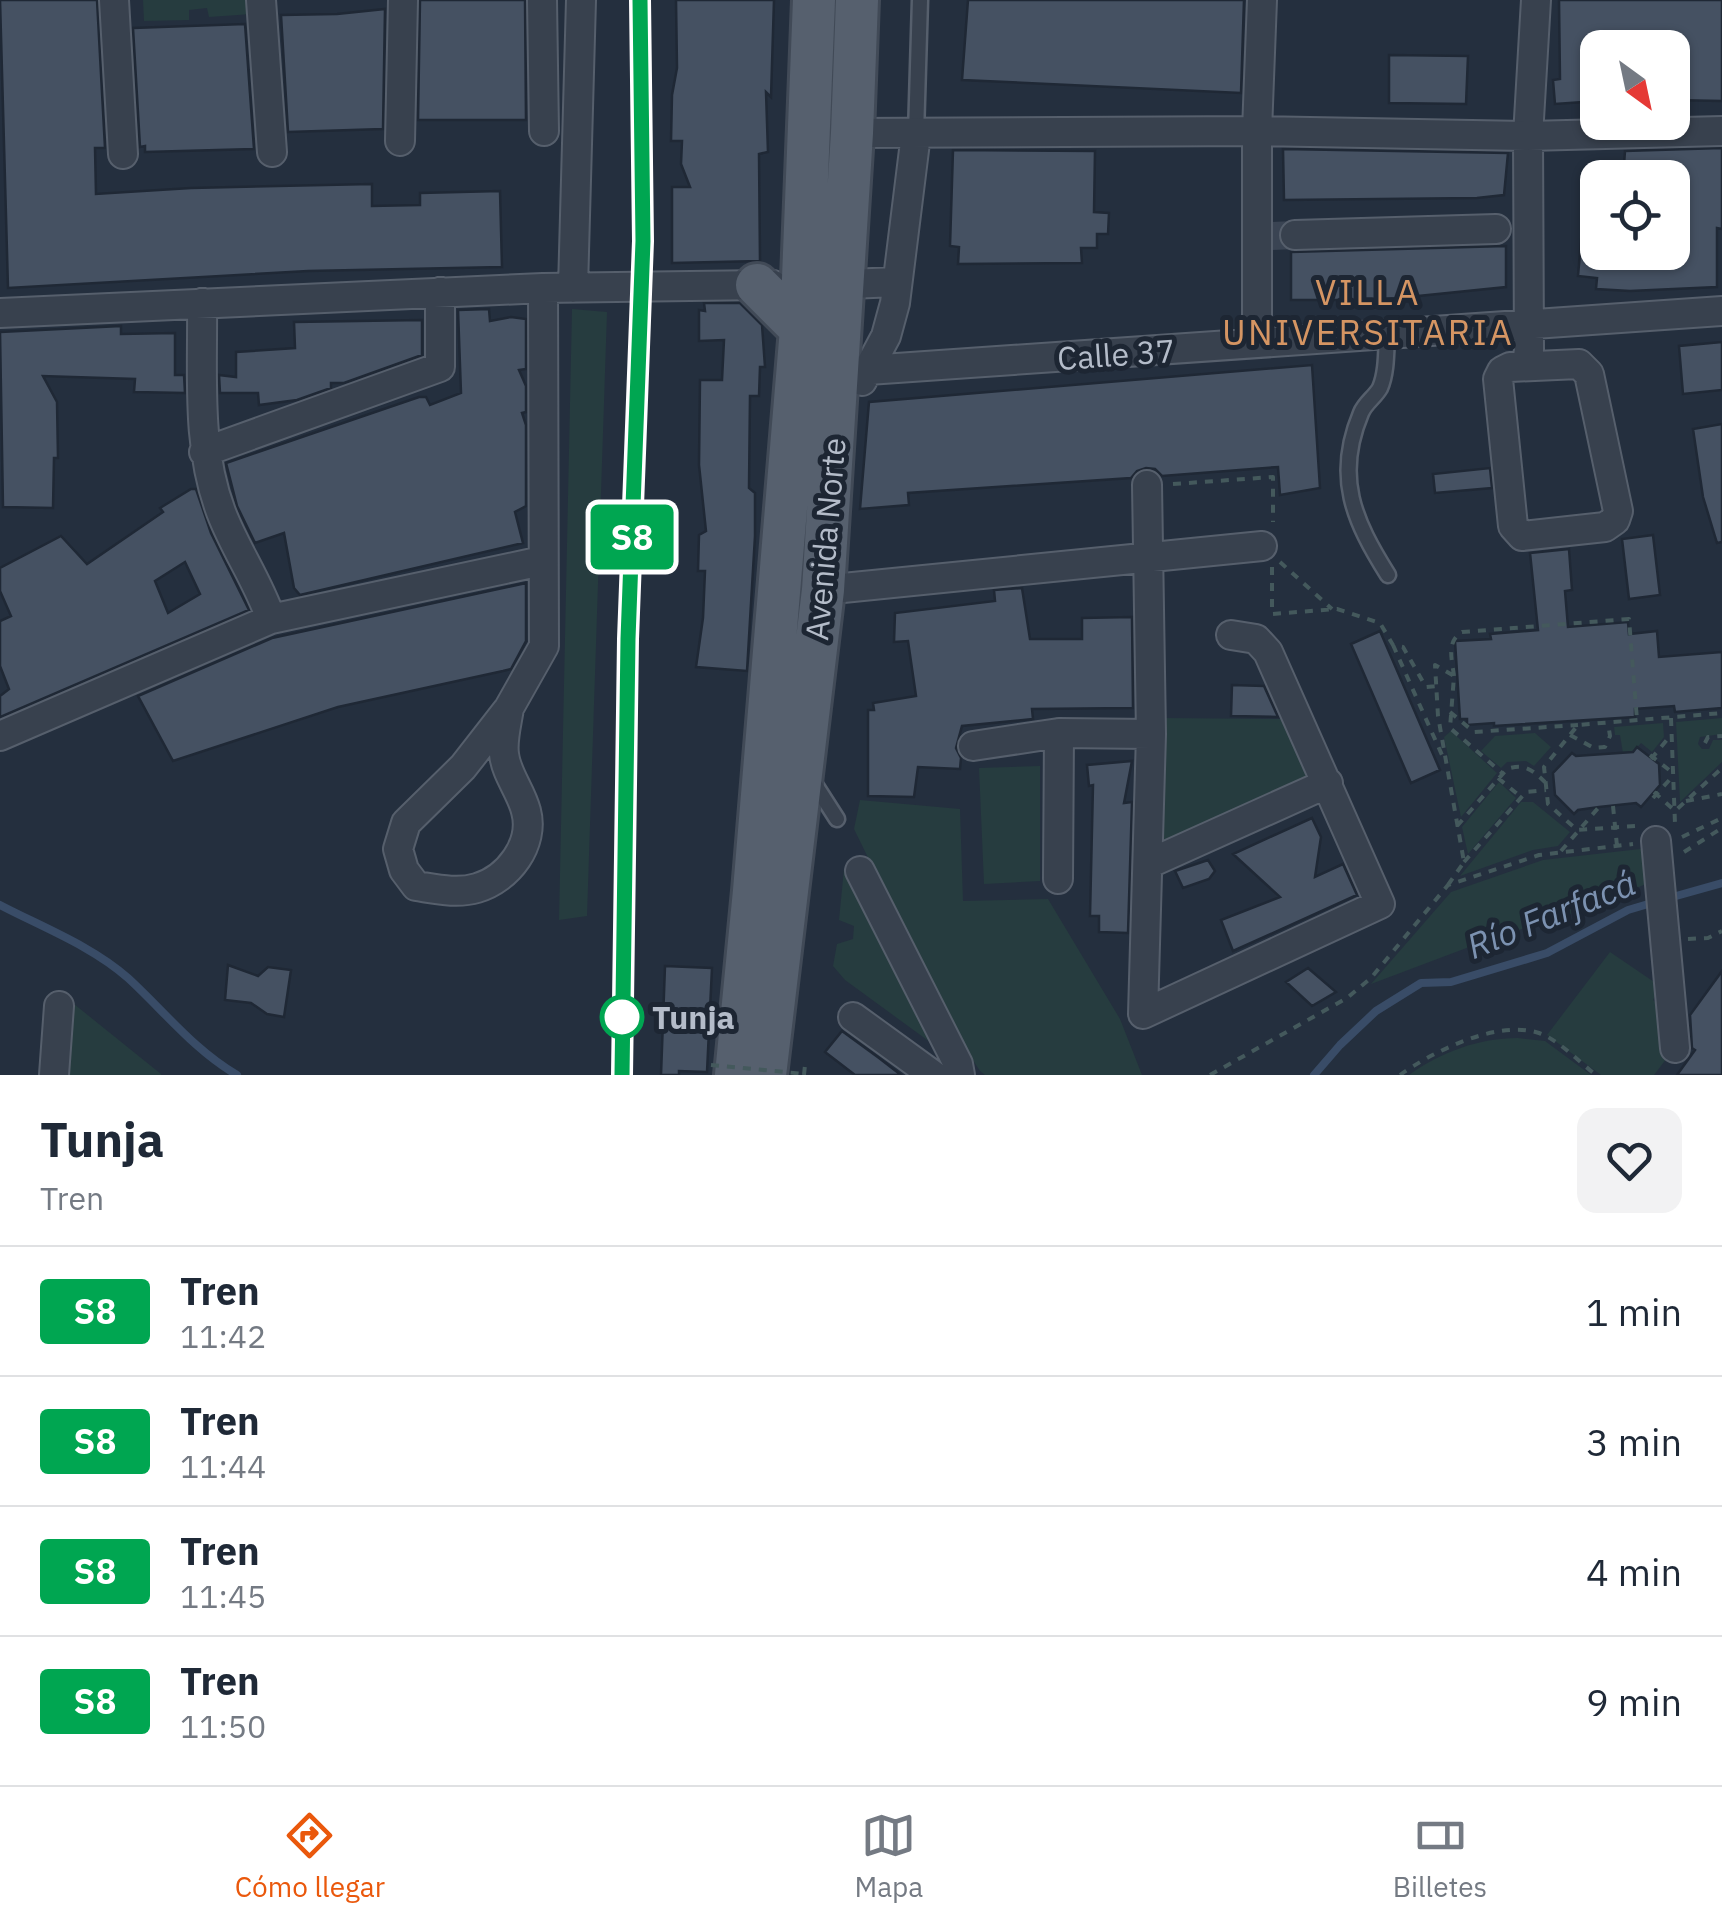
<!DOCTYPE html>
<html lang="es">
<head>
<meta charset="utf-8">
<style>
	:root { --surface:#fff; --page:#f2f2f3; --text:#1f2937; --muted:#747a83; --line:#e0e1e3; --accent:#ea580c }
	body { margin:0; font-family:"IBM Plex Sans",sans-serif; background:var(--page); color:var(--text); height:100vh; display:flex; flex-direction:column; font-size:38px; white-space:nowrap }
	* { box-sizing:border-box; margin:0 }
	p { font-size:32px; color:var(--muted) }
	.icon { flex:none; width:55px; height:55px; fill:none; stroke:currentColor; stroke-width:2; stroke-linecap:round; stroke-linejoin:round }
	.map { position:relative; height:1075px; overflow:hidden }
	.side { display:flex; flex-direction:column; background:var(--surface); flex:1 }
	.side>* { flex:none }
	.badge { padding:0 20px; border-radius:8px; font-size:35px; line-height:65px }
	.needle { width:65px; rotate:147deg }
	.tools { position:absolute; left:1580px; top:30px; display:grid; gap:20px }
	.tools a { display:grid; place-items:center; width:110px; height:110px; border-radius:20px; background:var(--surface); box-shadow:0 2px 8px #0004; font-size:50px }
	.map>.badge { position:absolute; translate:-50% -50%; box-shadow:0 0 0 5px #fff }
	.round { display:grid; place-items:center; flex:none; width:105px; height:105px; border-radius:20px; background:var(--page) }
	.overview { display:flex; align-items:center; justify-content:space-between; height:170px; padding:0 40px }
	h1 { font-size:48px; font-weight:800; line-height:75px }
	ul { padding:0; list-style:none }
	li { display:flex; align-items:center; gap:30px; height:130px; padding:0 40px; border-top:2px solid var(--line) }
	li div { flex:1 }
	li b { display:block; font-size:38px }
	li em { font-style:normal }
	li .badge { min-width:110px; font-weight:700; text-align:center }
	.tabs { display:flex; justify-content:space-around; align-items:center; height:140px; border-top:2px solid var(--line); background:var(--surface); font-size:28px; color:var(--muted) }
	.tabs a { display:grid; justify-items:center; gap:5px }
	.tabs .selected { color:var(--accent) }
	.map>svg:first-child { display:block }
	.green { fill:#263c3f }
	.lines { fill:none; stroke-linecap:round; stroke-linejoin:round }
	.stream { stroke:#394c67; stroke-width:8 }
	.building { fill:#455162; stroke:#1f2835; stroke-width:2.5; fill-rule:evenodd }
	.street-tunnel { stroke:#3a4453; stroke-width:28; stroke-dasharray:28 14; stroke-linecap:butt }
	.lane-casing { stroke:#565f6c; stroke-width:19 }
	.street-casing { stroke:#565f6c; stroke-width:32 }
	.primary-casing { stroke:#414a57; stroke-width:48 }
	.path { stroke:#44595c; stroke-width:4; stroke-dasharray:8 8; stroke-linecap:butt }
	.lane { stroke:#38414e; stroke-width:14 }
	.street { stroke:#38414e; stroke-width:28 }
	.primary { stroke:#56606e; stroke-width:42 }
	.rail { stroke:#5a6575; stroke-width:8; stroke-dasharray:10 10; stroke-linecap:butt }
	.path-bridge { stroke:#44595c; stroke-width:4; stroke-dasharray:8 8; stroke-linecap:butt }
	.line-casing { stroke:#fff; stroke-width:22 }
	.line { stroke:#00a651; stroke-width:15 }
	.stop-dot { fill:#fff; stroke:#00a651; stroke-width:5 }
	.labels { text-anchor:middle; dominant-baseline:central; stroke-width:10; stroke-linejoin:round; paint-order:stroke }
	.street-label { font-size:32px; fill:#b4bcc9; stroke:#1d2633 }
	.stop-label { font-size:32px; font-weight:bold; fill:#b4bcc9; stroke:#1d2633; text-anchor:start }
	.neighbourhood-label { font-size:35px; letter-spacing:2.5px; fill:#d59563; stroke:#1d2633 }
	.water-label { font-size:35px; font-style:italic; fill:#7c92b1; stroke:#1d2633 }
</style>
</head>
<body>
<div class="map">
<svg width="1722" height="1075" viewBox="0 0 1722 1075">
	<rect width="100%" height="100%" fill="#242f3e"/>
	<path class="green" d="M 143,0 L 251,0 L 252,14 L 209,17 L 207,8 L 189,10 L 189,20 L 144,21 Z
		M 572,309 L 607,312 L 587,916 L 559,920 Z
		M 1163,718 L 1284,719 L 1313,778 L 1162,848 Z
		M 1722,718 L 1722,734 L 1700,737 L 1698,744 L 1702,749 L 1709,749 L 1713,740 L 1722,740 L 1722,762 L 1680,802 L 1676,722 Z
		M 1663,723 L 1664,737 L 1652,752 L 1641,743 L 1633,752 L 1623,753 L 1620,735 L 1615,735 L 1614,727 Z
		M 1451,731 L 1497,773 L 1461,817 L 1444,737 Z
		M 1535,733 L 1551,747 L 1534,766 L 1526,761 L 1507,762 L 1501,768 L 1481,751 L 1495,736 Z
		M 1040,766 L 1040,881 L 984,884 L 979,768 Z
		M 1499,782 L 1516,798 L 1468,854 L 1462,827 Z
		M 860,800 L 960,809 L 963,901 L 1048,899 L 1120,1019 L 1142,1075 L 985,1075 L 980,1071 L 951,1027 L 854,829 Z
		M 1521,802 L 1533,802 L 1570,832 L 1558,846 L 1533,850 L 1460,876 Z
		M 1649,848 L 1648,883 L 1593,907 L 1493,938 L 1371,984 L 1451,892 L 1543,860 Z
		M 844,869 L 934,1045 L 845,980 L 833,966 L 837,944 L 853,939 L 854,926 L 839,920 Z
		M 1610,952 L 1660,986 L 1653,1000 L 1689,1029 L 1654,1075 L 1601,1075 L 1547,1035 Z
		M 74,1004 L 161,1074 L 161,1075 L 66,1075 Z
		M 1518,1038 L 1545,1041 L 1591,1075 L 1409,1075 C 1441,1052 1479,1038 1518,1038 Z"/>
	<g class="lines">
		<path class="stream" d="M 1669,898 L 1722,883
			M 0,905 C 42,927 92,946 128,978 C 164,1011 194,1050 237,1075
			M 1314,1075 L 1340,1045 L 1376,1011 L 1421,983 L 1451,982 L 1547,953 L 1628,910 L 1655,902"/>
	</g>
	<path class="building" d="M 0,0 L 97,0 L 105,148 L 95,148 L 96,194 L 191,188 L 372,184 L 372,206 L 420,205 L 420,193 L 500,191 L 502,267 L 308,271 L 8,288 Z
		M 420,0 L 525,0 L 526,120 L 418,120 Z
		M 676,0 L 774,0 L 771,97 L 766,92 L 768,152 L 759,154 L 760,261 L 672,263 L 672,187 L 690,187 L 681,164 L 682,141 L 671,141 L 672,95 L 677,68 Z
		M 968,0 L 1244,0 L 1241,93 L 962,80 Z
		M 1559,0 L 1722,0 L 1722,101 L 1672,100 L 1672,48 L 1598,48 L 1598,101 L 1555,104 L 1553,80 L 1560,79 Z
		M 385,9 L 383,129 L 288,132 L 281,15 L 337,14 Z
		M 245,24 L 254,149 L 145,152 L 145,146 L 140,147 L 133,28 Z
		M 1389,55 L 1468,56 L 1466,104 L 1389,103 Z
		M 1722,148 L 1722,229 L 1717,228 L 1717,287 L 1630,291 L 1596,289 L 1597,278 L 1578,276 L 1584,206 L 1598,207 L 1598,252 L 1672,252 L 1672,178 L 1623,178 L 1625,151 Z
		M 1283,149 L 1508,153 L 1504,195 L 1477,198 L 1284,200 Z
		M 953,150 L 1095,151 L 1094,212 L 1109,213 L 1108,234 L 1097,234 L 1097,248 L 1081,248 L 1082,263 L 958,264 L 959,247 L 950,246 Z
		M 1506,246 L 1506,287 L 1379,300 L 1291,300 L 1291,252 Z
		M 704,303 L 740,303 L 762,325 L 765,367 L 760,367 L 759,396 L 750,396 L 749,488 L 755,493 L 755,536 L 747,671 L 696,667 L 703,618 L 705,571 L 698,571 L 699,535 L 706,531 L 699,465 L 700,380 L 722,380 L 724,340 L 699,341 L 699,310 L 705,311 Z
		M 489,309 L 490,321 L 511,317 L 526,319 L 526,369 L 519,370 L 526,386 L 526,412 L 522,413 L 526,425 L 526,506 L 515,512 L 523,543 L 300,595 L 294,588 L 284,533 L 255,543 L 237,506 L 226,463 L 419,397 L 426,397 L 430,405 L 461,393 L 458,310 Z
		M 422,320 L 422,355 L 344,383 L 331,383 L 331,388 L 297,400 L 259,405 L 258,393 L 220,393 L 219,375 L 236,377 L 236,352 L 295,348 L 294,322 Z
		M 121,326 L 121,334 L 175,333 L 175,375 L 184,375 L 185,393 L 134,392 L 135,379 L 43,376 L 57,402 L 58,458 L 54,458 L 53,508 L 3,507 L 0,332 Z
		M 1722,342 L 1722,390 L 1683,394 L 1679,346 Z
		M 1312,365 L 1320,488 L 1280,495 L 1278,467 L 1162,476 L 1155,469 L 1146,468 L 1137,471 L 1131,478 L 908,493 L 909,505 L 860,509 L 869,402 Z
		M 1722,424 L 1722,542 L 1717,543 L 1703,497 L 1693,429 Z
		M 1490,468 L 1492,488 L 1435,493 L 1433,474 Z
		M 191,489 L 196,489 L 211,533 L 249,610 L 0,717 L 0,696 L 9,689 L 0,666 L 0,621 L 11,616 L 0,591 L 0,568 L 61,536 L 87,564 L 163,512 L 160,508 ZM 185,562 L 200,594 L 168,613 L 155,581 Z
		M 1653,535 L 1660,595 L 1629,599 L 1622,539 Z
		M 1569,549 L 1572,590 L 1565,591 L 1568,627 L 1628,622 L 1629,634 L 1657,631 L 1659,657 L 1722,652 L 1722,708 L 1675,712 L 1674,706 L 1635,709 L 1635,717 L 1494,726 L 1494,723 L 1467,725 L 1467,719 L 1460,719 L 1455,641 L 1491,639 L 1490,634 L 1538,630 L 1530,553 Z
		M 526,583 L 526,641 L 511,669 L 503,671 L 338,707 L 173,761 L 138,696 L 272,638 Z
		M 1022,588 L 1030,639 L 1082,639 L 1082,618 L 1132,617 L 1133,708 L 1032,709 L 1033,719 L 962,726 L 956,748 L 961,758 L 960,769 L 918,767 L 914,797 L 868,796 L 868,710 L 874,710 L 873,703 L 916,696 L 908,641 L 894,642 L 895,613 L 995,601 L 994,590 Z
		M 1380,631 L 1440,770 L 1411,783 L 1351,644 Z
		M 1232,685 L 1264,686 L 1278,717 L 1231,716 Z
		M 1637,747 L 1659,764 L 1660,785 L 1641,807 L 1636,803 L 1599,807 L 1578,810 L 1574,814 L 1555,795 L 1553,773 L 1572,753 L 1576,756 L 1633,752 Z
		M 1132,761 L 1124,803 L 1132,802 L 1128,933 L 1099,932 L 1099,916 L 1090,916 L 1093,785 L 1089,786 L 1087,765 Z
		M 1312,818 L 1321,837 L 1315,877 L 1343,864 L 1357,895 L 1233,951 L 1221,920 L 1280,897 L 1233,854 Z
		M 1208,860 L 1215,871 L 1209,879 L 1183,888 L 1175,871 Z
		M 228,965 L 258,976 L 268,967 L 291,970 L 284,1017 L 267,1014 L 251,1003 L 225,1000 Z
		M 665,966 L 712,968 L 707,1072 L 679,1071 L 679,1075 L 661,1075 Z
		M 1308,968 L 1336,992 L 1312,1006 L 1286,982 Z
		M 1722,971 L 1722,1075 L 1677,1075 L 1695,1050 L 1692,1048 L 1690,1015 Z
		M 842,1031 L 879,1058 L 901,1075 L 855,1075 L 825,1052 Z"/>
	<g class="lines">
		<path class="street-tunnel" d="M 1272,236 L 1295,235"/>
		<defs>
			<path id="lane" d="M 916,134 L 920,0
				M 1387,333 C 1386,350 1387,372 1380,388 C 1375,397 1365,403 1361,413 C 1334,477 1354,521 1388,575
				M 812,780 L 837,819"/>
			<path id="street" d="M 114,0 L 123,154
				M 261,0 L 272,152
				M 542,0 L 544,131
				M 852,133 L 1257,131 L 1528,136 L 1722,131
				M 400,141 L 403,0
				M 1295,235 L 1496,229
				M 826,285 L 896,282
				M 573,288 L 581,0
				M 202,303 C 203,374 196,446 221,512 C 235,549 258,581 271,619
				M 0,313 L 543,288 L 773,285
				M 1257,343 L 1257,131 L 1262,0
				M 1579,364 L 1589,374 L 1618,511 L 1615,520 L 1605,527 L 1522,536 L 1513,526 L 1498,379 L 1502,371 L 1510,367 Z
				M 1527,366 L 1529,349 L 1528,136 L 1536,0
				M 868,370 L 1722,311
				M 862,381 L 886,336 L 895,303 L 916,134
				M 204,452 L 440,367 L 440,292
				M 1147,485 L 1151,734 L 1143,1014 L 1380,904 L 1268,652 L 1256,639 L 1231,635
				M 823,590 L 1262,546
				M 509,708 C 507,722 502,740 504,754 C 506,774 521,791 526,811 C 535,844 508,879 477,888 C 457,894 436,889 416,886 L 404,870 L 398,849 L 406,823 L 463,767 L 509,708 L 544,646 L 543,288
				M 0,736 L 271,619 L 542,561
				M 973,746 L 1059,733 L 1151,734
				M 1656,841 L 1675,1048
				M 1148,864 L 1328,783
				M 860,871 L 958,1064 L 960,1075
				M 1058,879 L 1059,733
				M 853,1017 L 933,1075
				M 54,1075 L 59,1006"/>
			<path id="primary" d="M 757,285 L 801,329
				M 736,1075 L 754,891 L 801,329 L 814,0
				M 765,1075 L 823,590 L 852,133 L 857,0"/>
		</defs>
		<use href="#lane" class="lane-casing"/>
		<use href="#street" class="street-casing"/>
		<use href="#primary" class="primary-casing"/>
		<path class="path" d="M 1173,484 L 1273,477 L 1273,522
			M 1280,562 L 1332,609
			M 1272,567 L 1272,614 L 1337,609 L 1380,623 L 1393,645 L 1403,647 L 1426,687 L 1436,686
			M 1393,645 L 1442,755
			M 1454,676 C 1452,660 1446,641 1462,632 L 1629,619 L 1637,720
			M 1450,712 L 1474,732 L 1578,725
			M 1671,718 L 1675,824
			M 1570,735 L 1594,748 L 1605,747 L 1610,736 L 1608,723
			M 1705,743 L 1708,737 L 1722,736
			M 1650,755 L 1673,773
			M 1651,759 L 1671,735
			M 1498,778 L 1521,797
			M 1654,792 L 1675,811 L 1722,768
			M 1653,798 L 1673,776
			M 1686,801 L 1722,794
			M 1613,806 L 1617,846
			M 1457,826 L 1507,769 C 1525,763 1532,770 1545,782
			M 1635,826 L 1577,830 L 1548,804 L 1544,767 L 1578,725 L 1722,713
			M 1682,837 L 1722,818
			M 1561,851 L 1599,807
			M 1684,852 L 1722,828
			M 1464,862 L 1526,792 L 1546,790
			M 1448,885 L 1464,862 L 1438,716 L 1435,665 L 1454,676 L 1450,728 L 1502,773
			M 1688,939 L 1708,938 L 1722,931
			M 804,1075 L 805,1065
			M 1210,1075 L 1347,998 L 1371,978 L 1448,885 L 1539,855 L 1633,844
			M 1400,1075 C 1432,1052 1498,1019 1539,1033 C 1559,1040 1579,1062 1596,1075"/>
		<use href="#lane" class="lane"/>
		<use href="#street" class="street"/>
		<use href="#primary" class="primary"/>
		<path class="rail" d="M 621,1075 L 628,639 L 643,241 L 640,0"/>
		<path class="path-bridge" d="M 711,1065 L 805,1074"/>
	</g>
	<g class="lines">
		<defs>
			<path id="line" d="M 622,1075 L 628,639 L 643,241 L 640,0"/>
		</defs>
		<use href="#line" class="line-casing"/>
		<use href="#line" class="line"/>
	</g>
	<circle class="stop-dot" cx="622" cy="1017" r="20"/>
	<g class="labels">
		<g class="street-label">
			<text transform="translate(1116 354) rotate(-4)">Calle 37</text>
			<text transform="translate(825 539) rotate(-85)">Avenida Norte</text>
		</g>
		<g class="stop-label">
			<text x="652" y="1017">Tunja</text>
		</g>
		<g class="neighbourhood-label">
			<text x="1368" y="292">VILLA<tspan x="1368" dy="40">UNIVERSITARIA</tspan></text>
		</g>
		<g class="water-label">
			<text transform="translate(1551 914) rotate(-22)">Río Farfacá</text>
		</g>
	</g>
</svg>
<div class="tools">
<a><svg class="needle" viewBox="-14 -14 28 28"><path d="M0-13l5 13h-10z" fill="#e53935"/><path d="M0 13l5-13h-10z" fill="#747a83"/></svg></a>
<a><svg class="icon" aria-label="locate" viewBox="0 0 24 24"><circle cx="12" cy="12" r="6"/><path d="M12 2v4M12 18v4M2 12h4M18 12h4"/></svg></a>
</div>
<b class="badge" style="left:632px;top:537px;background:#00a651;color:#fff">S8</b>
</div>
<section class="side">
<div class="overview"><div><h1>Tunja</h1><p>Tren</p></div><a class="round"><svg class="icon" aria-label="heart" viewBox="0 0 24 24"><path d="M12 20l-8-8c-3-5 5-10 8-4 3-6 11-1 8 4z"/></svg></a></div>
<ul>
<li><span class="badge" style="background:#00a651;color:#fff">S8</span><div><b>Tren</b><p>11:42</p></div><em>1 min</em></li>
<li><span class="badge" style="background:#00a651;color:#fff">S8</span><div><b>Tren</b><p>11:44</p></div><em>3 min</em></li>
<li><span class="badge" style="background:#00a651;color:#fff">S8</span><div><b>Tren</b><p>11:45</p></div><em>4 min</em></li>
<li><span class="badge" style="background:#00a651;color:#fff">S8</span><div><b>Tren</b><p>11:50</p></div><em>9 min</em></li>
</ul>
</section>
<nav class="tabs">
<a class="selected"><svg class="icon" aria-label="directions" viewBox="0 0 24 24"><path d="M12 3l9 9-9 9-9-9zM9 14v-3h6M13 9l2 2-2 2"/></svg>Cómo llegar</a>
<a><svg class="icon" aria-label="map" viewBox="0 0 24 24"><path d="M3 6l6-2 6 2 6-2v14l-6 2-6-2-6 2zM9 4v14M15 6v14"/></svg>Mapa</a>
<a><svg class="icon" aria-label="tickets" viewBox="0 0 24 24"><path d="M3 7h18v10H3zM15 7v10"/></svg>Billetes</a>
</nav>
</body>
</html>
